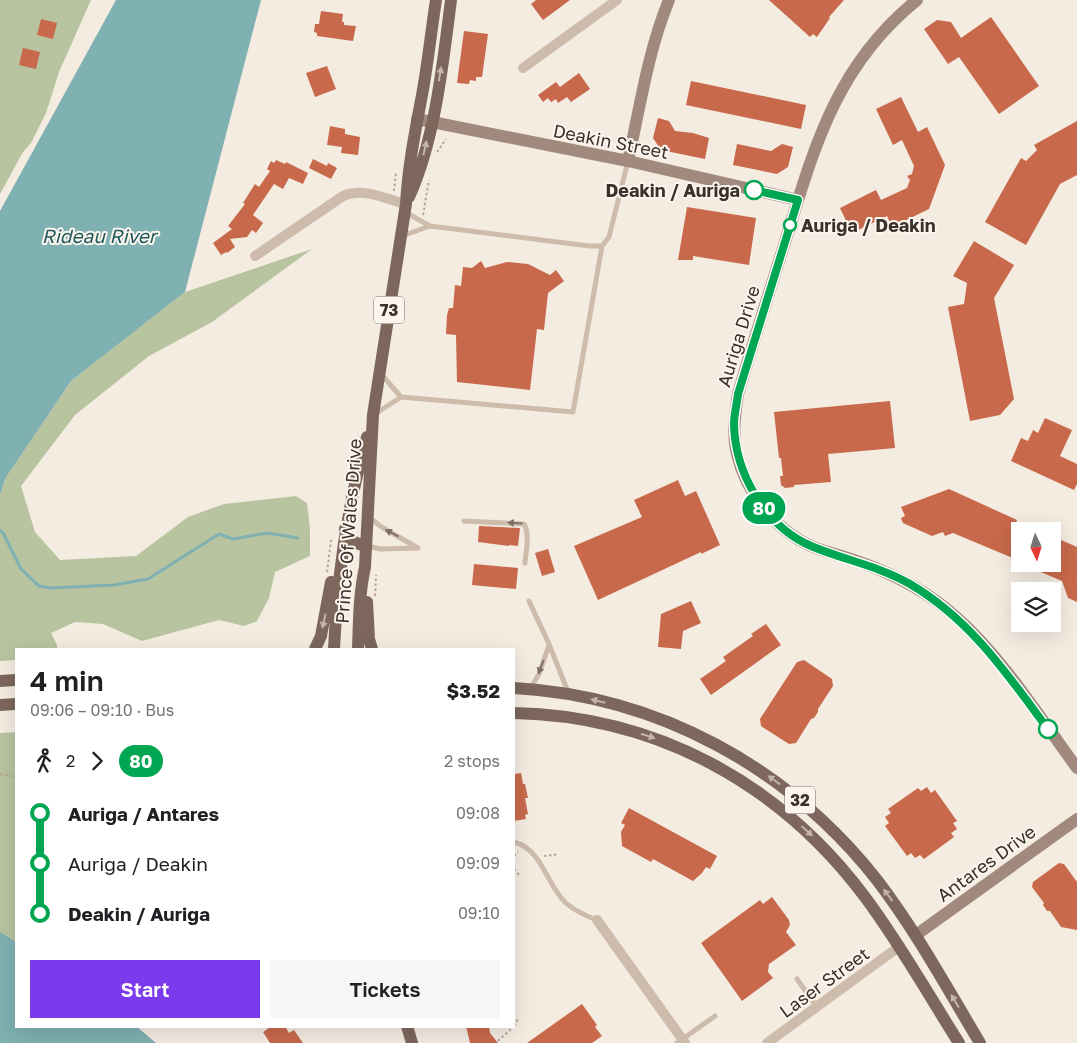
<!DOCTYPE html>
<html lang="en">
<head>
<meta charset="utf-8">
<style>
	:root { --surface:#fff; --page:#f6f6f6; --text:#202124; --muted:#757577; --accent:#7c3aed }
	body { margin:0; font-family:"Golos Text",sans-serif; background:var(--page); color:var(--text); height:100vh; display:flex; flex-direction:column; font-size:19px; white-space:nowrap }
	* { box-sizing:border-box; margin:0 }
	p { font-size:16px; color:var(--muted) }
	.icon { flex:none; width:28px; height:28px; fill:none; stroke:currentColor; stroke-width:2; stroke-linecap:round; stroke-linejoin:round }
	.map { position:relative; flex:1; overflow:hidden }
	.panel { position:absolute; left:15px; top:648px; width:500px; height:380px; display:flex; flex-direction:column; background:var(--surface); border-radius:0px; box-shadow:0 5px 20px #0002 }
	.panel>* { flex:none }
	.badge { padding:0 10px; border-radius:16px; font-size:18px; line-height:32px }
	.needle { width:32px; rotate:176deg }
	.buttons { position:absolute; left:1011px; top:522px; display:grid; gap:10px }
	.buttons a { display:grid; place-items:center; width:50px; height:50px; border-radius:0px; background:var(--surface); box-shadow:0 5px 20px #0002; font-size:25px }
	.map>.badge { position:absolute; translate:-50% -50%; box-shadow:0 0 0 2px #fff }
	.legs { display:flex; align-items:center; gap:8px; height:55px; padding:0 15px; font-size:16px }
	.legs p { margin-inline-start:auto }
	.summary { display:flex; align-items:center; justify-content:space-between; height:85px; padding:0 15px }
	h1 { font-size:28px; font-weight:600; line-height:38px }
	.cta { display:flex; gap:10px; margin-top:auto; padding:10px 15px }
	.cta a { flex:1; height:58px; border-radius:0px; background:var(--accent); color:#fff; font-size:20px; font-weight:600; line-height:58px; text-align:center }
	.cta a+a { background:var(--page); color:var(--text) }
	ul { padding:0 15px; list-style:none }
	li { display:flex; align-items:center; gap:18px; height:50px; font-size:19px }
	li i { display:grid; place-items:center; width:8px; height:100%; margin:0 6px; background:currentColor }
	li i::after { content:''; width:12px; height:12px; margin:-6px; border:4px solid; border-radius:50%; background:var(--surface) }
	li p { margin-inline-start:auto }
	li:first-child i { background:linear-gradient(#0000 50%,currentColor 0) }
	li:last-child i { background:linear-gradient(currentColor 50%,#0000 0) }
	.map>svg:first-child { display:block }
	.green { fill:#b8c4a0 }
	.water { fill:#7fb0b2 }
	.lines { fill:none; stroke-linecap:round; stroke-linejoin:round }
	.stream { stroke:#7fb0b2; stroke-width:3 }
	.building { fill:#c8694b }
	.path { stroke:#b9a596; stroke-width:2; stroke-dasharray:2.5 2.5; stroke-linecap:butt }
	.lane { stroke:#cdbbac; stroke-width:5 }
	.street { stroke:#cdbbac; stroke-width:10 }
	.secondary { stroke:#a18a7d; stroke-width:12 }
	.primary { stroke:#7d675c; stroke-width:12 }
	.oneway { fill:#c2b5ac }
	.oneway2 { fill:#7d6f65 }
	.line-1-casing { stroke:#fff; stroke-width:11 }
	.line-1 { stroke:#00a651; stroke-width:8 }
	.stop-1-dot { fill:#fff; stroke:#00a651; stroke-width:2.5 }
	.labels { text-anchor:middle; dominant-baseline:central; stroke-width:4; stroke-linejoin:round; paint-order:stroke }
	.shield { fill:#fbf5ee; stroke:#756b66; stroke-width:1 }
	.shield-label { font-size:16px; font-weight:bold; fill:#3b302b }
	.street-label { font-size:18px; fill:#3b302b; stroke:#fbf5ee }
	.stop-label { font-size:18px; font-weight:bold; fill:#3b302b; stroke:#fbf5ee; text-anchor:end }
	.water-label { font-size:19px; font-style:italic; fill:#1f5a5e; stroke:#fbf5ee }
</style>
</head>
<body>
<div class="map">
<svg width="1077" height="1043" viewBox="0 0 1077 1043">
	<rect width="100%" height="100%" fill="#f4ebe1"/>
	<path class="green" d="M 0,0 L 91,0 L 59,72 L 46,113 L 31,143 L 23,152 L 0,194 Z
		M 312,249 L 212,322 L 149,356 L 75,415 L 21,486 L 35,532 L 60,560 L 136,556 L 188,517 L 224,504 L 296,496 L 307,503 L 310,529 L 310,556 L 275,572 L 269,598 L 257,621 L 244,626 L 219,620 L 142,641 L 103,624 L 75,622 L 51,633 L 57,645 L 57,649 L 16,649 L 16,660 L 0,661 L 0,495 L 5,479 L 71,381 L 185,292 Z
		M 16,732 L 16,947 L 0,935 L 0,733 Z"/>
	<path class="water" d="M 116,0 L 261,0 L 185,292 L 71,381 L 5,479 L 0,495 L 0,211 Z
		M 0,932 L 16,942 L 16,1026 L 136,1026 L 156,1043 L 0,1043 Z"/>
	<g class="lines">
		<path class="stream" d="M 0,530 L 3,533 L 21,569 L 39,586 L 51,588 L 114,585 L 148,579 L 219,534 L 233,539 L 267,533 L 298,538"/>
	</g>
	<path class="building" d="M 536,0 L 570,0 L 543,20 L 531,4 Z
		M 769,0 L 844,0 L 829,17 L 830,18 L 817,37 L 813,34 L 810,37 Z
		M 321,11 L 343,14 L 342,22 L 344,22 L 344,25 L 356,26 L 353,41 L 317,36 L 317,33 L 314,32 L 315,24 L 319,24 Z
		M 991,17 L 1039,86 L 999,114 L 959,57 L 948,64 L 924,29 L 937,20 L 951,22 L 961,38 Z
		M 41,19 L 57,23 L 53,39 L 37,35 Z
		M 464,31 L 488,34 L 482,77 L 476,77 L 476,81 L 470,80 L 469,84 L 457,83 Z
		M 23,48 L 40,52 L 36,69 L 19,65 Z
		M 327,66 L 336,89 L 315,97 L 306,73 Z
		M 579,73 L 590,89 L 571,102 L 567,97 L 558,103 L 556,99 L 551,102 L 548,98 L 543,102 L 538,95 L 556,82 L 560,87 Z
		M 691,81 L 806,105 L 801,129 L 686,105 Z
		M 901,97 L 918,132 L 927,127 L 945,165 L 929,209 L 892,227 L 887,216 L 852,233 L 840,208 L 876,190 L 881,200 L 907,188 L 910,180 L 907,176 L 912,174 L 914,166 L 902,140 L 893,145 L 876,109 Z
		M 658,118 L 669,121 L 675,131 L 693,133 L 709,138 L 705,159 L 661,150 L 653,138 Z
		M 1077,121 L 1077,175 L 1060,184 L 1026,245 L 985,222 L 1021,158 L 1026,161 L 1037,150 L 1034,145 Z
		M 330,126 L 345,129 L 345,134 L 360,137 L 358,155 L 341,153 L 342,147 L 327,145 Z
		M 737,144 L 771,151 L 782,144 L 793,147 L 788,167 L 777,174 L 733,165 Z
		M 313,159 L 327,166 L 328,163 L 337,168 L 331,179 L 309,168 Z
		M 276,160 L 285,164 L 286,162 L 308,173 L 303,184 L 289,178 L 283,189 L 274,184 L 253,215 L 263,223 L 256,233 L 252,230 L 247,237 L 230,239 L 235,247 L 227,253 L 226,252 L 221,255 L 213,243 L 232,229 L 228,226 L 245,204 L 243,203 L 255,184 L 259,187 L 270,171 L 267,169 L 271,161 L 274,163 Z
		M 687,207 L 756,218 L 749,265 L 693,256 L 693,260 L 678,260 Z
		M 974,241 L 1014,265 L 994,298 L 1014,399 L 1000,415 L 970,421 L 948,307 L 964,304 L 967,283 L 953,276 Z
		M 481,261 L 485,268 L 507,262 L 528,264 L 550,275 L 556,270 L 564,281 L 548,293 L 544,330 L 537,329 L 530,390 L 457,382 L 456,335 L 446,334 L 447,315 L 449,308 L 453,308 L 455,285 L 461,286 L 463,267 L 472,268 Z
		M 890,401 L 895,448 L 828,454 L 831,482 L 794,485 L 794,487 L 785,488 L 781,485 L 780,476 L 783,476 L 781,458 L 779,458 L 774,412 Z
		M 1045,418 L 1072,430 L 1060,456 L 1077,464 L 1077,484 L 1074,490 L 1011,461 L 1021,438 L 1028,441 L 1033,430 L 1038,433 Z
		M 678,480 L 685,496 L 696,491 L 720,545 L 701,554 L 701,552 L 598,600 L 574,546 L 642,517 L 634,500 Z
		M 949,489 L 1017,520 L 1015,525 L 1020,527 L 1020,561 L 953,533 L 945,536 L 943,532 L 932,536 L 903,523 L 901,518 L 905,516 L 901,507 Z
		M 479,526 L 520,528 L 518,546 L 509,545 L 509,546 L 478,542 Z
		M 1052,536 L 1077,547 L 1077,602 L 1068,598 L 1062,581 L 1022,564 L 1052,564 Z
		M 548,549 L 555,572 L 542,576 L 535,553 Z
		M 474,564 L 518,568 L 516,589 L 472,585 Z
		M 691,601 L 701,623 L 683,631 L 681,649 L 658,647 L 661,614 Z
		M 766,624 L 781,645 L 711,695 L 700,679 L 726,661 L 723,657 L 753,636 L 751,634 Z
		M 804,660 L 832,679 L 833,686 L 818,709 L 818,712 L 814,718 L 811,719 L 796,743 L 789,744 L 761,726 L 760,719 L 797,662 Z
		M 521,773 L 523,784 L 525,784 L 528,798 L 525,798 L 528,814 L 525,815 L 526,819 L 514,821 L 514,774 Z
		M 927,787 L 931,793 L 935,790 L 957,821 L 953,823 L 957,829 L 951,833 L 954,837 L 924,859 L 920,855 L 915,858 L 911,853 L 907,856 L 885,826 L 889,823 L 885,817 L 891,813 L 888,809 L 918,788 L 921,791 Z
		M 629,808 L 717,856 L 710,869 L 706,867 L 702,873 L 693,881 L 653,859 L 651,862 L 622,846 L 621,832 L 625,825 L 621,823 Z
		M 1059,863 L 1064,864 L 1077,882 L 1077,930 L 1061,927 L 1050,911 L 1047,911 L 1043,905 L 1044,903 L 1032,887 L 1033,882 Z
		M 772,897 L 789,920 L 790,925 L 786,932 L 796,945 L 769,964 L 768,972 L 773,978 L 742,1001 L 701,943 L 760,900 L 763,904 Z
		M 582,1004 L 597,1025 L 595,1027 L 602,1036 L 592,1043 L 527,1043 Z
		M 272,1026 L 285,1026 L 289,1033 L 294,1030 L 303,1043 L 270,1043 L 263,1032 Z
		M 466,1026 L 489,1026 L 490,1033 L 498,1043 L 470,1043 Z"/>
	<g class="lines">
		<path class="path" d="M 437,152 L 446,139
			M 394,191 L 396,173
			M 423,215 L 429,180
			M 327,572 L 331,541 L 333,538
			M 375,596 L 376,575
			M 0,774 L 16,777
			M 514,856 L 518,852
			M 544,856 L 555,855 L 557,852
			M 514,869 L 519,875
			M 514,1026 L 518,1019
			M 498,1041 L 514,1026"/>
		<path class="lane" d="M 405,212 L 430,226 L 589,246 L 602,246 L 609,237 L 628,161
			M 402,236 L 430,226
			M 382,375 L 401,397
			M 375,414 L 401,397 L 573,412 L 602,246
			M 370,518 L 383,528 L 418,548
			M 464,521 L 524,524 C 530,533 526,552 525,563
			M 367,546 L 381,549 L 418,548
			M 529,601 L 549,644 L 568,692
			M 530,689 L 539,674 L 549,645
			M 514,842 C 542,849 547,886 566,903 C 575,911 586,916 597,920
			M 797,979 L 817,1007
			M 677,1043 L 715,1016"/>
		<path class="street" d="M 523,68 L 617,0
			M 255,256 L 343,196 C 363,187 386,199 406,204
			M 597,920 L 685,1043
			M 767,1043 L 900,946"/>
		<path class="secondary" d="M 917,0 C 836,65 814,148 785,242 C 769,293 753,343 738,394 C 735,414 732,434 737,454 C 746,492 775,530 811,546 C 828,553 847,557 865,564 C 898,576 930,594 956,617 C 1002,657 1041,719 1077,768
			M 417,119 L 628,161 L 798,200
			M 628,161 C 640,107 648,51 669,0
			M 916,935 L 1077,819"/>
		<path class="primary" d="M 409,197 C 435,140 443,63 451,0
			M 345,529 C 347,540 356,544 366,546
			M 367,602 L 369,639 L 372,649
			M 315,649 L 321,636 L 331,582
			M 334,649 C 337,576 347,507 367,437
			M 358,649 C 359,621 359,594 365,567 L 373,415 L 406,204 C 408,167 415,132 422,95 C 428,63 431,32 436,0
			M 0,681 L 16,680
			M 514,688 C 658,696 788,767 877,880 C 916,931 947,988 980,1043
			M 0,705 L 16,704
			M 514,713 C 656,716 780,783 865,897 C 900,944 928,994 959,1043
			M 407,1026 L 412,1043"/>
	</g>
	<defs><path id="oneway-solid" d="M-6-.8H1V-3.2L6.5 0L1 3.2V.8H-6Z" transform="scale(1.25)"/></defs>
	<g class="oneway">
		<use href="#oneway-solid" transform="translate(440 74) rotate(-81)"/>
		<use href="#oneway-solid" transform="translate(425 148) rotate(-77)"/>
		<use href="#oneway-solid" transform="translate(324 621) rotate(102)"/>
		<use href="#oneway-solid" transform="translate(598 701) rotate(-166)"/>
		<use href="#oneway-solid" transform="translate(648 736) rotate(18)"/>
		<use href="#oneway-solid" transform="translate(774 780) rotate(-144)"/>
		<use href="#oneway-solid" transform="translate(807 831) rotate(43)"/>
		<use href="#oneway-solid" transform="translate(888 895) rotate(-126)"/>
		<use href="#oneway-solid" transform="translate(955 1001) rotate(-121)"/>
	</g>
	<g class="oneway2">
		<use href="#oneway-solid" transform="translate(515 523) rotate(-176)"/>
		<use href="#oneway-solid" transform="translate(392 533) rotate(-152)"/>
		<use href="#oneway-solid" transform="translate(541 667) rotate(111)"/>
	</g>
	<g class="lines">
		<defs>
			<path id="line-1" d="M 754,190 L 798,200 L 738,394 C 737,404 734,414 734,424 C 735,473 765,526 811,546 C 844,560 879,566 910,584 C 971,620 1007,674 1048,729"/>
		</defs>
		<use href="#line-1" class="line-1-casing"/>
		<use href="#line-1" class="line-1"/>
	</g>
	<g class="stop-1-dot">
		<circle cx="754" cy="190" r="9"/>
		<circle cx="790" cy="225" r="6"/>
		<circle cx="1048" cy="729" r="9"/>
	</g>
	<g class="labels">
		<g class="shield">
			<rect x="374" y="296.5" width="30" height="27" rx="4"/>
			<rect x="785" y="786.5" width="30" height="27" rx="4"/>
		</g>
		<g class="shield-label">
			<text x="389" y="310">73</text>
			<text x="800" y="800">32</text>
		</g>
		<g class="street-label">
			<text transform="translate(611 141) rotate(11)">Deakin Street</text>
			<text transform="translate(738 336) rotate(-73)">Auriga Drive</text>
			<text transform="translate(348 531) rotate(-86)">Prince Of Wales Drive</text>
			<text transform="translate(986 863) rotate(-36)">Antares Drive</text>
			<text transform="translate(824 982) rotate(-36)">Laser Street</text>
		</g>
		<g class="stop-label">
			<text x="740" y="190">Deakin / Auriga</text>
			<text x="801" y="225" text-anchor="start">Auriga / Deakin</text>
		</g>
		<g class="water-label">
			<text x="99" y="235">Rideau River</text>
		</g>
	</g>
</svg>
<div class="buttons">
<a><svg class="needle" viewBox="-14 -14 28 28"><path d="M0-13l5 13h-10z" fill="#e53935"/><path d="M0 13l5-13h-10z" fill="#757577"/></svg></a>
<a><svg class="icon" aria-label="layers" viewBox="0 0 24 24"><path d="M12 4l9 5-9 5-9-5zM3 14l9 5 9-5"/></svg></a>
</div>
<b class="badge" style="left:764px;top:508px;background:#00a651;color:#fff">80</b>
<section class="panel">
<div class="summary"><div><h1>4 min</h1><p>09:06 – 09:10 · Bus</p></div><b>$3.52</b></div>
<div class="legs"><svg class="icon" aria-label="walk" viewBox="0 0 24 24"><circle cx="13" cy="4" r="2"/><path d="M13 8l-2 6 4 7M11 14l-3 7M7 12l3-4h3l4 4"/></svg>2<svg class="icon" aria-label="forward" viewBox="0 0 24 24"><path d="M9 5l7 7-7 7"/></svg><b class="badge" style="background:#00a651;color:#fff">80</b><p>2 stops</p></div>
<ul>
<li><i style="color:#00a651"></i><b>Auriga / Antares</b><p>09:08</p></li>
<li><i style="color:#00a651"></i><span>Auriga / Deakin</span><p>09:09</p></li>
<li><i style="color:#00a651"></i><b>Deakin / Auriga</b><p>09:10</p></li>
</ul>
<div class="cta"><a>Start</a><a>Tickets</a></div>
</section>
</div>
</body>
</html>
